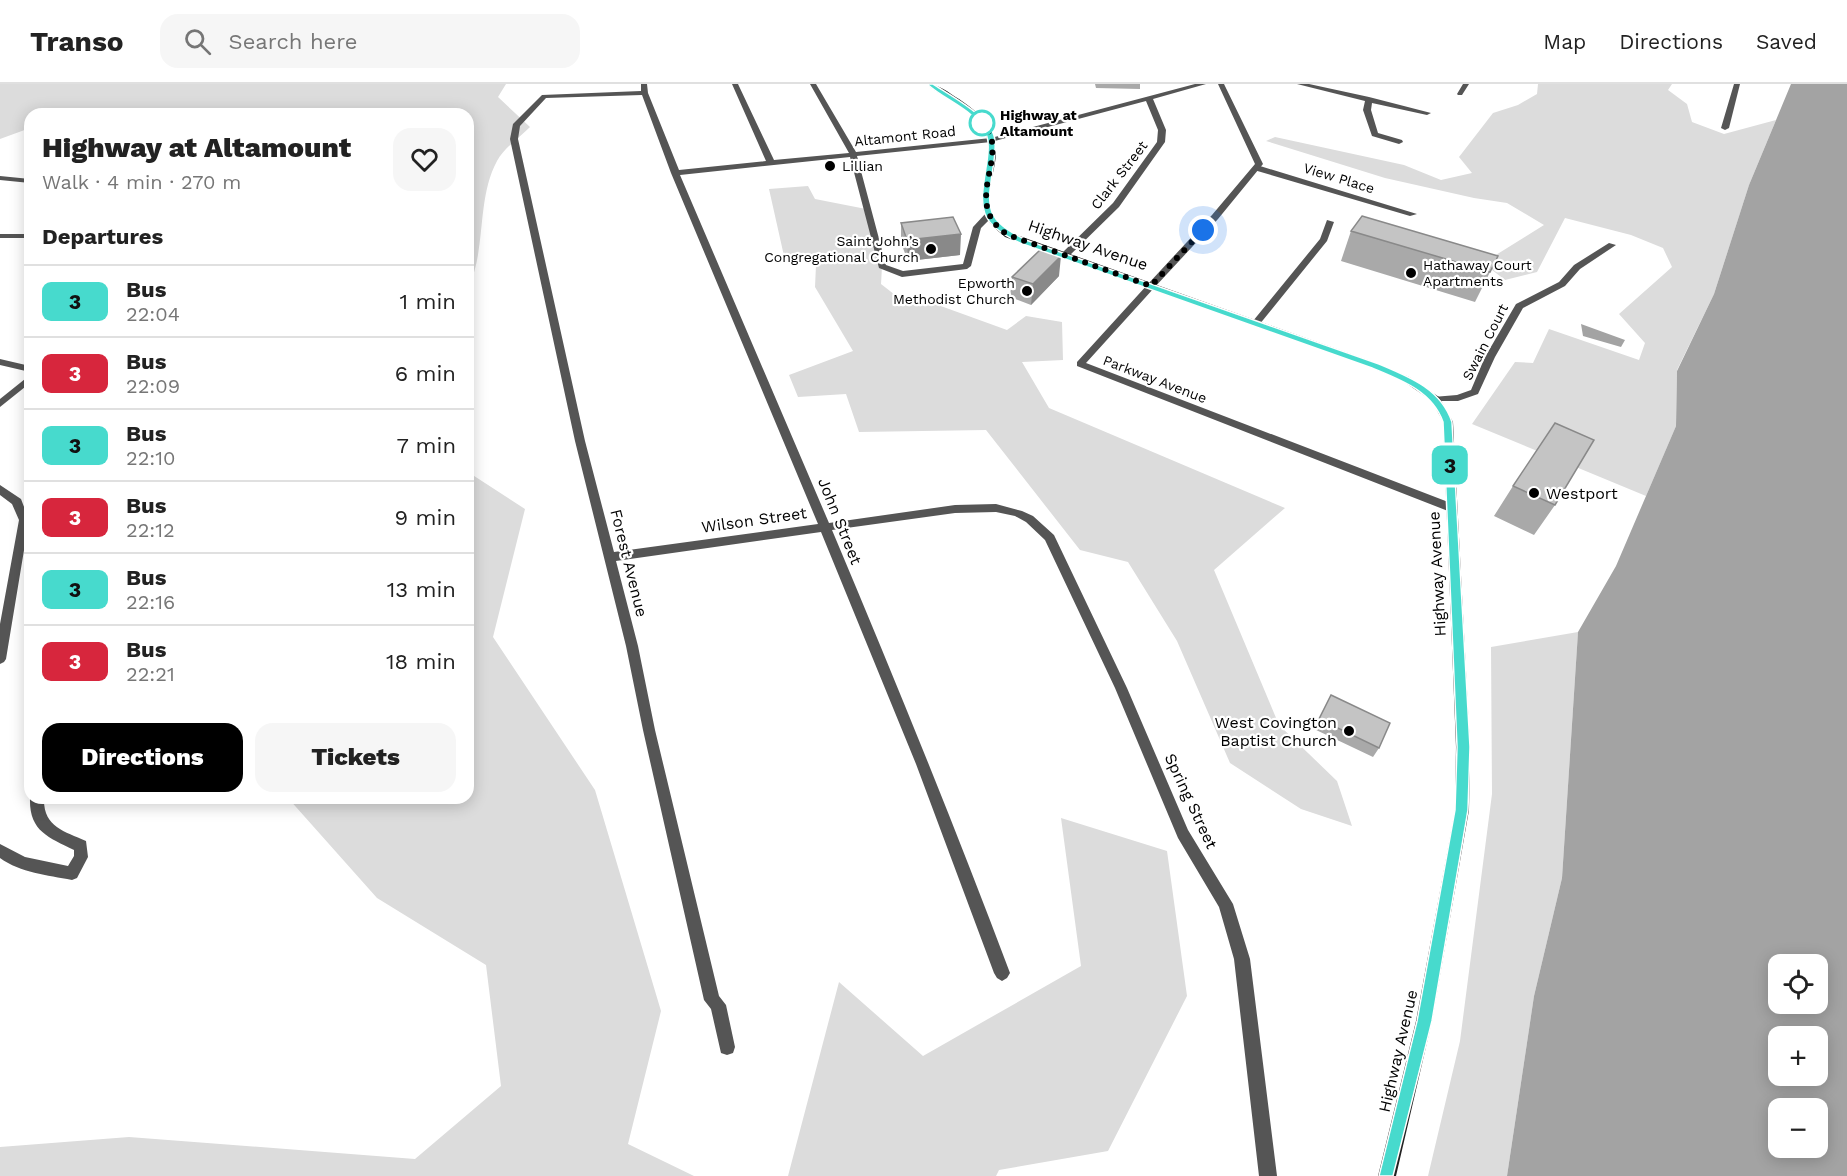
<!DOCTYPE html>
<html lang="en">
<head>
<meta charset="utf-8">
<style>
	:root { --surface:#fff; --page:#f6f6f6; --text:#222; --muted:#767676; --line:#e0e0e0; --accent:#000 }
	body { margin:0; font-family:"Work Sans",sans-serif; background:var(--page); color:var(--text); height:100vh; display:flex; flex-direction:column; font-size:22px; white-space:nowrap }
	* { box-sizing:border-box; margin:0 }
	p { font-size:20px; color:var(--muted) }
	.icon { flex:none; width:33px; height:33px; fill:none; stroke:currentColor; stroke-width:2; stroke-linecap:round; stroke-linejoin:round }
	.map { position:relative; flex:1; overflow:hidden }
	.details { position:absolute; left:24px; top:24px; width:450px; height:696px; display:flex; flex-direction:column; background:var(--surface); border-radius:18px; box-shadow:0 3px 15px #0003 }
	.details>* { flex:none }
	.badge { padding:0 12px; border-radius:9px; font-size:21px; line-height:39px }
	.buttons { position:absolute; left:1768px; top:870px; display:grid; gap:12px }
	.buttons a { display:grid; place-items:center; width:60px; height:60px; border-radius:12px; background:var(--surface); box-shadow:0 3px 15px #0003; font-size:30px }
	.you { position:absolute; width:30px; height:30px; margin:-15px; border:4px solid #fff; border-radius:50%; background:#1a73e8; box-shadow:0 0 0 9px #1a73e833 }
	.map>.badge { position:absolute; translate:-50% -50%; box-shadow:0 0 0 3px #fff }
	h2 { padding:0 18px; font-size:22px; line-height:54px }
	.round { display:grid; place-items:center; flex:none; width:63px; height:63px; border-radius:18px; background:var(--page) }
	.head { display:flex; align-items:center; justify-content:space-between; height:102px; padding:0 18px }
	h1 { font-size:28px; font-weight:800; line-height:45px }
	.primary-button { display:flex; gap:12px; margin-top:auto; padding:12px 18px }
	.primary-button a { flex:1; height:69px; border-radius:18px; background:var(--accent); color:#fff; font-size:24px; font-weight:800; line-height:69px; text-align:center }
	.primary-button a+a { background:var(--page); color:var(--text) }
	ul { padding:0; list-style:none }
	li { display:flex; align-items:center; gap:18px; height:72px; padding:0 18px; border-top:2px solid var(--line) }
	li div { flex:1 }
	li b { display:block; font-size:22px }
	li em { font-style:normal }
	li .badge { min-width:66px; font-weight:700; text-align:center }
	header { display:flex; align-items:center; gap:36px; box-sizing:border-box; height:84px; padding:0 30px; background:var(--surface); border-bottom:2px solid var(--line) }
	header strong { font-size:28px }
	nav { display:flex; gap:33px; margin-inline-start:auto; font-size:21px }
	.search { width:420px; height:54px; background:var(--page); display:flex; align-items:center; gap:15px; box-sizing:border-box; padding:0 21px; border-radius:18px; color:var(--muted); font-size:22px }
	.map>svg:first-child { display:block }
	.green { fill:#dcdcdc }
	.water { fill:#a3a3a3; fill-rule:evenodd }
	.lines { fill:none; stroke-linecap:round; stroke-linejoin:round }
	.minor { fill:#555; fill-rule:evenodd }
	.tertiary { fill:#555; fill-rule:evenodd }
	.secondary { fill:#222; fill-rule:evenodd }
	.wall { fill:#a9a9a9 }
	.shaded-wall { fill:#898989 }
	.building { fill:#c4c4c4; stroke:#898989; stroke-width:1.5 }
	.line { fill:#47dacd; stroke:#fff; stroke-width:1.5 }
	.walk { stroke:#000; stroke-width:6; stroke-dasharray:0 10.8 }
	.stop-dot { fill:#fff; stroke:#47dacd; stroke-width:3 }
	.poi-dot { fill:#000; stroke:#fff; stroke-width:2 }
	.labels { text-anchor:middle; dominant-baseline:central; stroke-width:4.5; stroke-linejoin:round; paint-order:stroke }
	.far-stop-label { font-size:14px; font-weight:bold; fill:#000; stroke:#fff; text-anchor:start }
	.far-street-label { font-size:14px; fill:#000; stroke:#fff }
	.far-poi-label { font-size:14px; fill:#000; stroke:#fff; text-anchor:start }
	.street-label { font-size:16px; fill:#000; stroke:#fff }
	.poi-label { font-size:16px; fill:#000; stroke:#fff; text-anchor:start }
</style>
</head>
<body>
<header>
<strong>Transo</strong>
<div class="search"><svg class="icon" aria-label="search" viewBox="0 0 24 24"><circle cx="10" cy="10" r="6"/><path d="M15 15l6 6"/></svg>Search here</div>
<nav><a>Map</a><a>Directions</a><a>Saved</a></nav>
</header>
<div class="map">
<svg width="1847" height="1092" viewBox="0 0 1847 1092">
	<rect width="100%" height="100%" fill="#fff"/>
	<path class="green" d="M 0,0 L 506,0 L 498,13 L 530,43 C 520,53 504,64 497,77 C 476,116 487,165 468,204 L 468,30 L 30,30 L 30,44 L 0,55 Z
		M 1538,0 L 1672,0 L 1668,6 L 1687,20 L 1692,38 L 1724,50 L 1776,36 L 1749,101 L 1714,210 L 1677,286 L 1676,342 L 1646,412 L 1472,340 L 1515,278 L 1533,279 L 1549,245 L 1639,276 L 1645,259 L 1619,230 L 1672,183 L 1663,164 L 1631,151 L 1565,134 L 1537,188 L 1505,196 L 1483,179 L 1544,141 L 1507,119 L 1474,114 L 1385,94 L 1266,57 L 1275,53 L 1404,81 L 1441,96 L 1472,89 L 1459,73 L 1493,29 L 1518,21 L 1537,10 Z
		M 808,102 L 815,115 L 866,125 L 882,182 L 881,200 L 904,218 L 938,221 L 1007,246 L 1026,232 L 1062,238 L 1063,276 L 1022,278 L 1049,324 L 1285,424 L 1214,486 L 1279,641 L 1337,697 L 1352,742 L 1301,725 L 1230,679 L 1177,557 L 1128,478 L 1080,466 L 986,346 L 859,348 L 846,310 L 798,313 L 789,291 L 853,267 L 815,203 L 816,181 L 784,172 L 769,105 Z
		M 468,388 L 525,425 L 493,553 L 595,706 L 661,927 L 628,1060 L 694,1092 L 0,1092 L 0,1063 L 129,1053 L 415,1075 L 501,1002 L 486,881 L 377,814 L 288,714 L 468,714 Z
		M 1578,548 L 1562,794 L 1534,912 L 1507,1092 L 1428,1092 L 1460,957 L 1492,710 L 1491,563 Z
		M 1061,734 L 1167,767 L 1187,912 L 1108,1067 L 999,1086 L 996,1092 L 788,1092 L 839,898 L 923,972 L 1081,882 Z"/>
	<path class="water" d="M 1791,0 L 1847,0 L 1847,1092 L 1507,1092 L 1534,912 L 1562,794 L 1578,548 L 1616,482 L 1676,342 L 1677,287 L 1714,210 L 1749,101 ZM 1779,880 L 1818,880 L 1818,920 L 1779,920 ZM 1779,952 L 1818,952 L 1818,992 L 1779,992 ZM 1779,1024 L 1818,1024 L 1818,1064 L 1779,1064 Z
		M 1581,240 L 1625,256 L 1621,263 L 1583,252 Z"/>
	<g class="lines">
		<path class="minor" d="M 641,0 L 647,0 L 648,9 L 679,86 L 766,77 L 732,0 L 738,0 L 774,76 L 849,69 L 810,0 L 816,0 L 856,68 L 991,54 L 1195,0 L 1206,0 L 1153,15 L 1166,46 L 1165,58 L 1119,123 L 1067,174 L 1064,175 L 1060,172 L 1061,170 L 1113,119 L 1157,58 L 1158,46 L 1146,17 L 991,58 L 857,72 L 886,181 L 903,187 L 963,180 L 973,143 L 986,129 L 992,129 L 992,133 L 981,144 L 971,182 L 967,185 L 902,193 L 879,184 L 850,73 L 680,91 L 829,439 L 955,421 L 996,420 L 1022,427 L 1033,432 L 1054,451 L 1127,604 L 1188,746 L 1233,820 L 1250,875 L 1277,1092 L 1259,1092 L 1234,875 L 1219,823 L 1178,754 L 1115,604 L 1045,456 L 1026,438 L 1015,432 L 996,428 L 955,429 L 832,446 C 894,593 954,740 1010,889 L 1007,894 L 1002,897 L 997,894 L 994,889 L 916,680 L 821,448 L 616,477 L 638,562 L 655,646 L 719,912 L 726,921 L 735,963 L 733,969 L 727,971 L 721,969 L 711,925 L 704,916 L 643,646 L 626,562 L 575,357 L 510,55 L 513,40 L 542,11 L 641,7 ZM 642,11 L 671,89 L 818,440 L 614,468 L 585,357 L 518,55 L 520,42 L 546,14 Z
			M 1297,0 L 1309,0 L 1369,13 L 1431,29 L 1427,31 L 1372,19 L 1371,26 L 1378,49 L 1402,56 L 1403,58 L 1399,60 L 1372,52 L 1363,26 L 1365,17 Z
			M 1463,0 L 1469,0 L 1462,11 L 1458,11 L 1457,10 Z
			M 1734,0 L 1740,0 L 1729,44 L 1725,46 L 1721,44 Z
			M 1254,82 L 1260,82 L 1417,130 L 1410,132 L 1254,86 Z
			M 0,92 L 30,95 L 30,99 L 0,96 Z
			M 1327,136 L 1334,138 L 1327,157 L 1259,241 L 1253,241 L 1253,237 L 1320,155 Z
			M 0,150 L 30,150 L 30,154 L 0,154 Z
			M 1609,159 L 1616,161 L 1580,185 L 1565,202 L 1523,224 L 1495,273 L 1478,310 L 1458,317 L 1433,317 L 1433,313 L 1457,311 L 1471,306 L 1485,273 L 1516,220 L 1559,198 L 1574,181 Z
			M 1151,199 L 1154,200 L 1154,204 L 1086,279 L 1456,421 L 1457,424 L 1456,427 L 1448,427 L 1077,282 L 1077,278 L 1148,200 Z
			M 0,275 L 30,282 L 30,288 L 0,281 Z
			M 30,291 L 30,299 L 0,323 L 0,315 Z
			M 0,401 L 21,415 L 29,436 L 6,575 L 4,578 L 0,580 L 0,540 L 19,436 L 12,420 L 0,411 Z
			M 30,714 L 44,714 C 43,743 64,747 86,757 L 88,773 L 77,794 L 72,796 C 47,791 21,789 0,774 L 0,760 L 25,773 L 68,782 L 74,772 L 74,766 C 48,753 29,747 30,714 Z"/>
		<path class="tertiary" d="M 1218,0 L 1224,0 L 1263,80 L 1218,135 L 1154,204 L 1148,204 L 1148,200 L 1212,131 L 1255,80 Z"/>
		<path class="secondary" d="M 927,0 C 939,0 949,9 959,15 C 1033,64 968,98 997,137 C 1001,142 1007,145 1011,149 L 1379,280 L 1409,293 L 1439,313 L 1453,338 L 1470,663 L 1469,726 L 1432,937 L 1396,1092 L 1378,1092 L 1416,937 L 1455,726 L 1456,663 L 1443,338 L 1432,317 L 1403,297 L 1373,284 L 1005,153 C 1001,149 995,145 991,140 C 968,112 1000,77 984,46 C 973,24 944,16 927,0 Z"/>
	</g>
	<path class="wall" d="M 1095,0 L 1140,0 L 1140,5 L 1096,4 Z
		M 901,139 L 960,171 L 908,177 L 901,159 Z
		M 1351,147 L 1498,172 L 1475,218 L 1341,177 Z
		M 1059,192 L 1031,221 L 1010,213 L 1012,193 Z
		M 1513,402 L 1555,421 L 1534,451 L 1494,432 Z
		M 1331,611 L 1379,664 L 1373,673 L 1314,645 Z"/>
	<path class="shaded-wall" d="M 961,150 L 960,171 L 908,177 L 907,156 Z
		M 1061,172 L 1059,192 L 1031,221 L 1033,200 Z"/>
	<path class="building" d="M 1362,132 L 1498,172 L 1490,188 L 1351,147 Z
		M 953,133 L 961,150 L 907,156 L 901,139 Z
		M 1041,165 L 1061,172 L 1033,200 L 1012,193 Z
		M 1555,339 L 1594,356 L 1555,421 L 1513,402 Z
		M 1331,611 L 1390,639 L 1379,664 L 1319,635 Z"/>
	<path class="line" d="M 927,0 L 933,0 C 950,11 985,30 993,49 C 997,57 995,68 994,77 C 988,121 981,134 1026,156 L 1379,280 C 1410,293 1441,305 1452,338 L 1470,663 L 1468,726 L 1432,937 L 1393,1092 L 1379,1092 L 1417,937 L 1455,726 L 1457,663 L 1443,338 C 1432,307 1401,296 1372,284 L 1020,159 C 975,137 980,123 987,77 C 988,69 990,59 986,50 C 977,27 944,16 927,0 Z"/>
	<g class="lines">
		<path class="walk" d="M 982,39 C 1014,69 958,119 1008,151 L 1151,202 L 1203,146"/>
	</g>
	<circle class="stop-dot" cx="982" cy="39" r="12"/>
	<g class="poi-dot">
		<circle cx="830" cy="82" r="6"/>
		<circle cx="931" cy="165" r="6"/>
		<circle cx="1411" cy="189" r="6"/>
		<circle cx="1027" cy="207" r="6"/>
		<circle cx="1534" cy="409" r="6"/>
		<circle cx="1349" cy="647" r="6"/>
	</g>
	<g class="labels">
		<g class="far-stop-label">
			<text x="1000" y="31">Highway at<tspan x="1000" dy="16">Altamount</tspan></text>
		</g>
		<g class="far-street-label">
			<text transform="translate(905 52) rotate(-6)">Altamont Road</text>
			<text transform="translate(1119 91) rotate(-52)">Clark Street</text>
			<text transform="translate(1339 94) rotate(17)">View Place</text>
			<text transform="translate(1485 258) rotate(-63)">Swain Court</text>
			<text transform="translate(1155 295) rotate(21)">Parkway Avenue</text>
		</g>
		<g class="far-poi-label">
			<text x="842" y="82">Lillian</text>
			<text x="919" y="157" text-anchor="end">Saint John’s<tspan x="919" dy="16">Congregational Church</tspan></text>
			<text x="1423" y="181">Hathaway Court<tspan x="1423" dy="16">Apartments</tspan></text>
			<text x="1015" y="199" text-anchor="end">Epworth<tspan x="1015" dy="16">Methodist Church</tspan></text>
		</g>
		<g class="street-label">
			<text transform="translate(1088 161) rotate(19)">Highway Avenue</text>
			<text transform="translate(754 436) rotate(-8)">Wilson Street</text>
			<text transform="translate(840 437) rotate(68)">John Street</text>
			<text transform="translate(629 479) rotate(76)">Forest Avenue</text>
			<text transform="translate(1437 490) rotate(-93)">Highway Avenue</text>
			<text transform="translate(1191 717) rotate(65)">Spring Street</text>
			<text transform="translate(1398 967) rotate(-77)">Highway Avenue</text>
		</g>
		<g class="poi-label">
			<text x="1546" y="409">Westport</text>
			<text x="1337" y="638" text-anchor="end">West Covington<tspan x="1337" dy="18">Baptist Church</tspan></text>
		</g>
	</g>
</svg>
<div class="buttons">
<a><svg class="icon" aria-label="locate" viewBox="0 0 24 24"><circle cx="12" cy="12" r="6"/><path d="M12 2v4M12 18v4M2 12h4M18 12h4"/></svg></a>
<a>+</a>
<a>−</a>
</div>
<div class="you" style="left:1203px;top:146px"></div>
<b class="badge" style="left:1450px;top:381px;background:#47dacd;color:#111">3</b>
<section class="details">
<div class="head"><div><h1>Highway at Altamount</h1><p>Walk · 4 min · 270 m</p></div><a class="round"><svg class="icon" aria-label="heart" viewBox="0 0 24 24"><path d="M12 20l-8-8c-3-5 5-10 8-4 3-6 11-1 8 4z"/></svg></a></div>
<h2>Departures</h2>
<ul>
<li><span class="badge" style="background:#47dacd;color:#111">3</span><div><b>Bus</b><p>22:04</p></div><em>1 min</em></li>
<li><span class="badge" style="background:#d7263d;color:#fff">3</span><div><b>Bus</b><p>22:09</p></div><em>6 min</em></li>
<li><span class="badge" style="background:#47dacd;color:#111">3</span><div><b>Bus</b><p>22:10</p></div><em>7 min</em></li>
<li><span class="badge" style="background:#d7263d;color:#fff">3</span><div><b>Bus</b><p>22:12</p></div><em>9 min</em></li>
<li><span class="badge" style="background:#47dacd;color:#111">3</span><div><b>Bus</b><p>22:16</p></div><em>13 min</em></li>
<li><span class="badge" style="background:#d7263d;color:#fff">3</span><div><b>Bus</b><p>22:21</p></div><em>18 min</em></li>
</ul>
<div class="primary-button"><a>Directions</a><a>Tickets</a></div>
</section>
</div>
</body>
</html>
